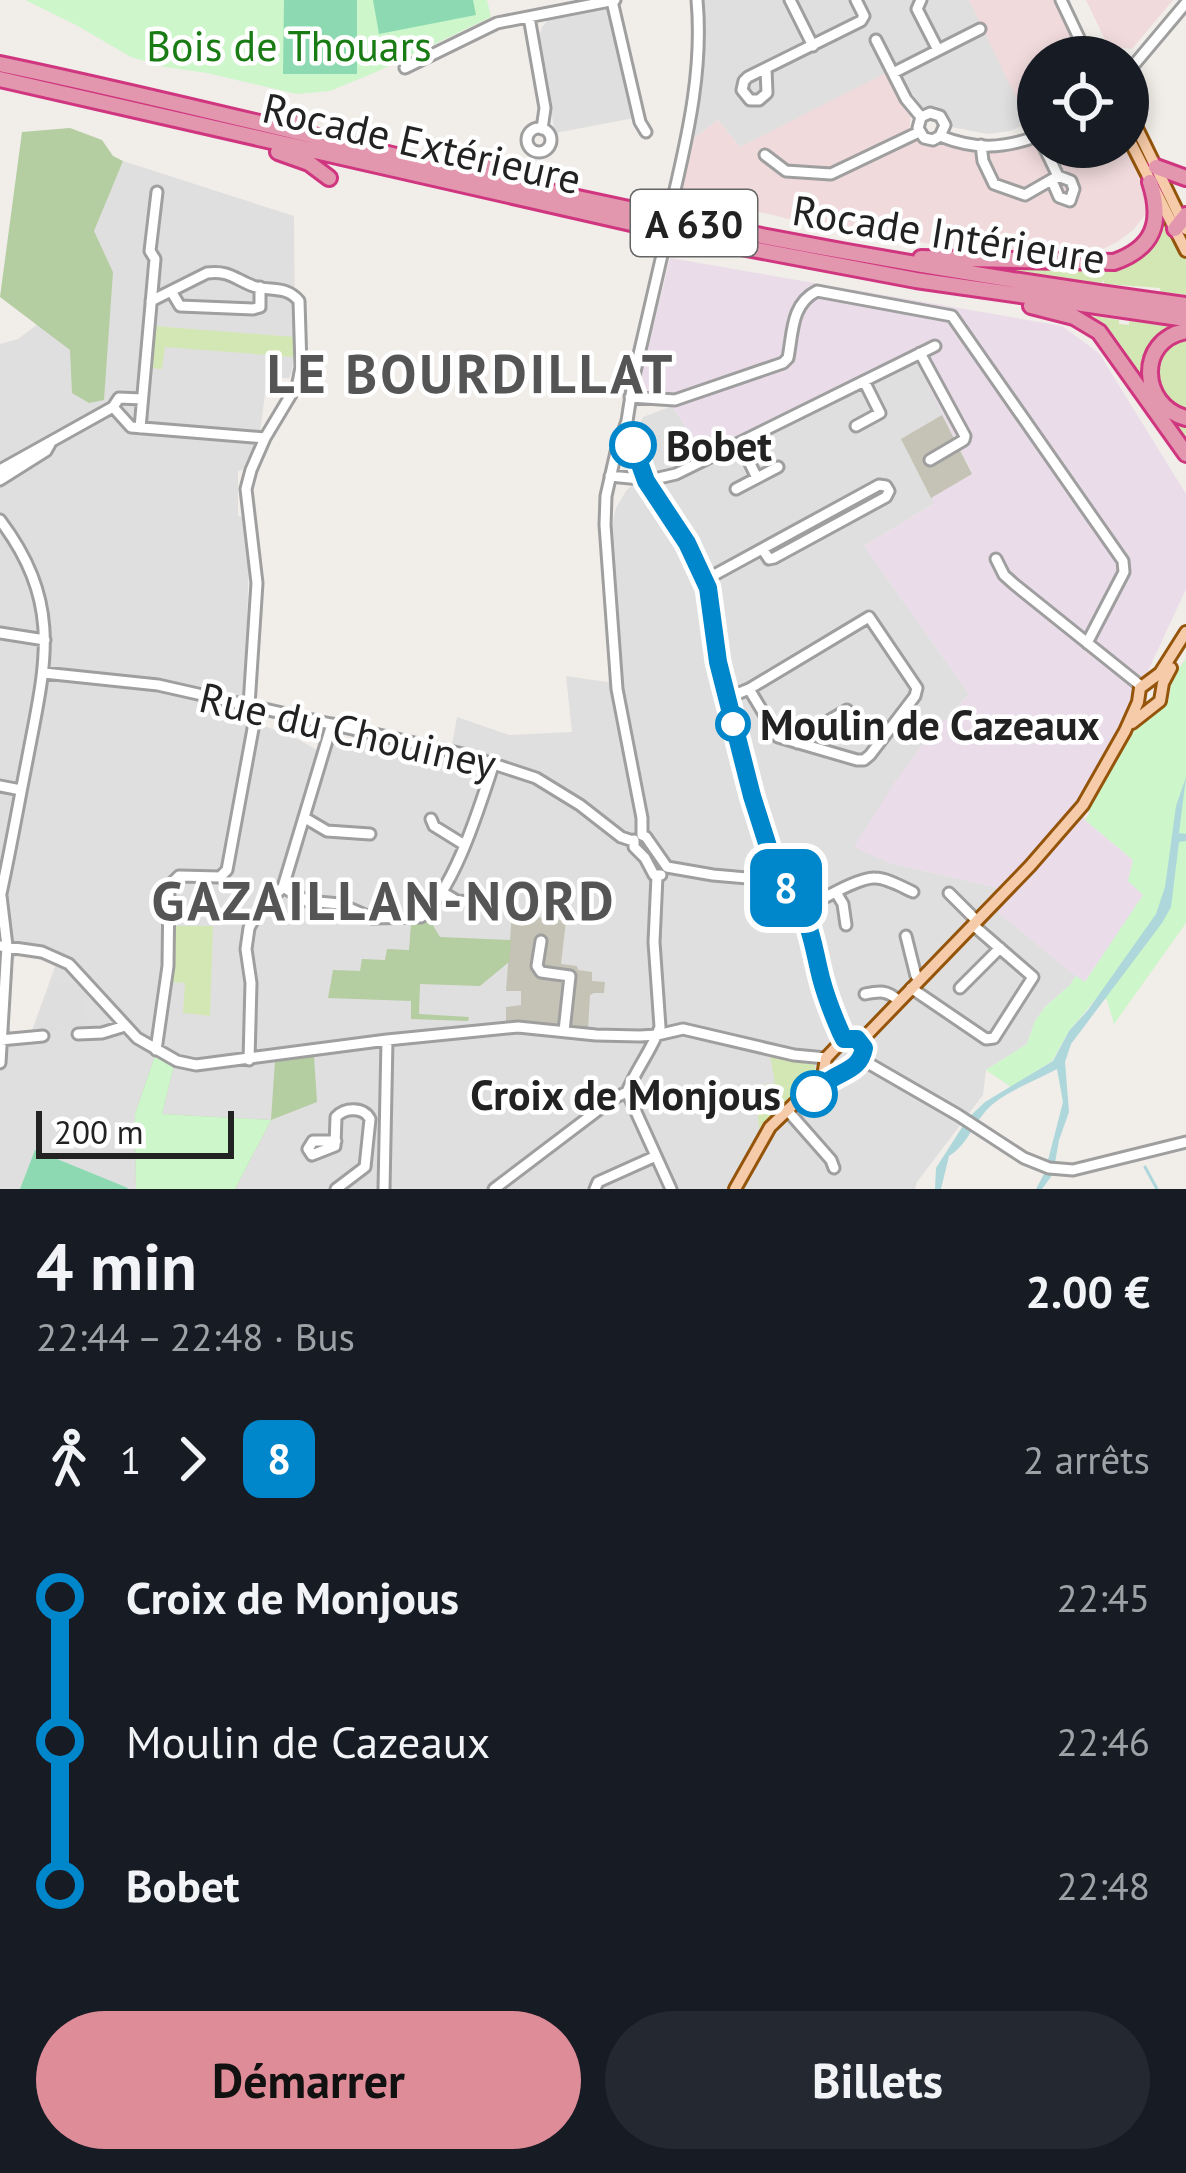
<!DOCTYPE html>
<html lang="fr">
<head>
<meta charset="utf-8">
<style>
	:root { --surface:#171b24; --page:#242831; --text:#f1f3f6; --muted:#9ea1a6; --accent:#dd8c98 }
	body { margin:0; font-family:"PT Sans",sans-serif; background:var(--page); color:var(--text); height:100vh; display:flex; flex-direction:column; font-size:45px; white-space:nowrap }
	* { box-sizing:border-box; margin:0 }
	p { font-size:39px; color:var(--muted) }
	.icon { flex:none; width:66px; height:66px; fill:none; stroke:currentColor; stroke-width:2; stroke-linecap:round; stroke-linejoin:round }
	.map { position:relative; height:1189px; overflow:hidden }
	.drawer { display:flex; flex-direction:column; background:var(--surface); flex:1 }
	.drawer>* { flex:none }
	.badge { padding:0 24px; border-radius:18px; font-size:42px; line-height:78px }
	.tools { position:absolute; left:1017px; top:36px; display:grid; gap:24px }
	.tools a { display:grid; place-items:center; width:132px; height:132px; border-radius:50%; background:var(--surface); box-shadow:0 6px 18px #0003; font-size:60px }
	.scale { position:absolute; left:36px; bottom:30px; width:198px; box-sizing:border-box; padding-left:12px; border:6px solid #222; border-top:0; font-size:33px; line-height:42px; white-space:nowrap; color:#222; -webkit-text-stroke:9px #fff; paint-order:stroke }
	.map>.badge { position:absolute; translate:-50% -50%; box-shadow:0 0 0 6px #fff }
	.legs { display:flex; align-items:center; gap:18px; height:132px; padding:0 36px; font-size:39px }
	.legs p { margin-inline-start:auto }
	.head { display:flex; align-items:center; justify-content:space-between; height:204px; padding:0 36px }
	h1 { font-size:66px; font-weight:700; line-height:90px }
	.primary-button { display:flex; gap:24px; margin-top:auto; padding:24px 36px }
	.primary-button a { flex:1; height:138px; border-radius:72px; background:var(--accent); color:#111; font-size:48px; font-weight:700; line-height:138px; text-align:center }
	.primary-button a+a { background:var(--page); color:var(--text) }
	ul { padding:0 36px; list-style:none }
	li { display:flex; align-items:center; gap:42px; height:144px; font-size:45px }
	li i { display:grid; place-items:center; width:18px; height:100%; margin:0 15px; background:currentColor }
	li i::after { content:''; width:30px; height:30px; margin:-15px; border:9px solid; border-radius:50%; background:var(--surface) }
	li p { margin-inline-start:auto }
	li:first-child i { background:linear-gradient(#0000 50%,currentColor 0) }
	li:last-child i { background:linear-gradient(currentColor 50%,#0000 0) }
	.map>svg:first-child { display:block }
	.residential { fill:#e0dfdf; fill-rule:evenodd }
	.commercial { fill:#f0dadc }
	.industrial { fill:#eadce9 }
	.construction { fill:#c5c3b5 }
	.grass { fill:#d3e7b4 }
	.forest { fill:#b4cda1 }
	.park { fill:#cdf6cb }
	.pitch { fill:#8ddab2 }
	.parking { fill:#dedede }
	.water { fill:#add7db }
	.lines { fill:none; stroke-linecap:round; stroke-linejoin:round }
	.stream { stroke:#add7db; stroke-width:3 }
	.minor-casing { stroke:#9f9f9f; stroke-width:15 }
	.major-casing { stroke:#94550b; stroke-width:16 }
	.highway-casing { stroke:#d0367f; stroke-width:20 }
	.minor { stroke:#fff; stroke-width:9 }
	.major { stroke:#f6cba9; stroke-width:10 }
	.highway { stroke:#e297af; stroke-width:14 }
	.minor-bridge-casing { stroke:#9f9f9f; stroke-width:15; stroke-linecap:butt }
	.minor-bridge { stroke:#fff; stroke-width:9 }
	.line-1-casing { stroke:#fff; stroke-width:27 }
	.line-1 { stroke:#0086cb; stroke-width:18 }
	.stop-1-dot { fill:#fff; stroke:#0086cb; stroke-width:6 }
	.labels { text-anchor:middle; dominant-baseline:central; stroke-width:9; stroke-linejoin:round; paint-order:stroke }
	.shield { fill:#fff; stroke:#646464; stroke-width:3 }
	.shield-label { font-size:39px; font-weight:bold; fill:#222 }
	.park-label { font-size:42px; fill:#197b14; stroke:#fff }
	.street-label { font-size:42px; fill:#222; stroke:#fff }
	.stop-label { font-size:42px; font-weight:bold; fill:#222; stroke:#fff; text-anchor:start }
	.district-label { font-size:54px; font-weight:bold; letter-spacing:3px; fill:#555; stroke:#fff }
</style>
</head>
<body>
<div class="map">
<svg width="1186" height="1189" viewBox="0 0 1186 1189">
	<rect width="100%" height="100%" fill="#f1ede9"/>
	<path class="residential" d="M 704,0 L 969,0 L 1030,122 L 1010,131 L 988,134 L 951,127 L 949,116 L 943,109 L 934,106 L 923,108 L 919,105 L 897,68 L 740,147 L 718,120 L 693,139 L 705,57 Z
		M 610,8 L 634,118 L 555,133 L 538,40 L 542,27 L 549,19 Z
		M 123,161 L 294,216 L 295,353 L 291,374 L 289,378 L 267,378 L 260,433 L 242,470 L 238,471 L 238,516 L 242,517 L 249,557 L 245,695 L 262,725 L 298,739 L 327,756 L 333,740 L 338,737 L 449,762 L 457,717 L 509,735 L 572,732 L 566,676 L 607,682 L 619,679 L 620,640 L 610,534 L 616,508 L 626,491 L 630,487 L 640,486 L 651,473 L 640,440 L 638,427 L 643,417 L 672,406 L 706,458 L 914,355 L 972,473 L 933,496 L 935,503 L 864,546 L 969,694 L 920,748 L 855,847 L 890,863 L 998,888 L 999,913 L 1076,976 L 1070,985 L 1045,1007 L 1035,1021 L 1027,1044 L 986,1070 L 983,1095 L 917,1182 L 915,1189 L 0,1189 L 0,344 L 18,339 L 38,324 L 70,350 L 113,272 L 93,231 ZM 20,954 L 56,964 L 31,1033 L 13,1034 L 9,1027 L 12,960 Z"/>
	<path class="commercial" d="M 969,0 L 1054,0 L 1081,57 L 1038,57 L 1038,147 L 1126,147 L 1148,196 L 1145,215 L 1133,230 L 1117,242 L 1099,251 L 954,248 L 797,221 L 680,193 L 693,139 L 718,120 L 740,147 L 886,73 L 904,107 L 911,114 L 909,131 L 913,139 L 927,144 L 942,143 L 965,151 L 987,153 L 1016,149 L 1037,141 Z
		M 1086,0 L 1173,0 L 1132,49 L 1108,46 Z"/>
	<path class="industrial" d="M 670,258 L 1062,326 L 1099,353 L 1186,494 L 1186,589 L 1141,686 L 1078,801 L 1085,820 L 1133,860 L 1144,894 L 1084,983 L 999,913 L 998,888 L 890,863 L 854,847 L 894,783 L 920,748 L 969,694 L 864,546 L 934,504 L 932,496 L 972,472 L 914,357 L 706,459 L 666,396 L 646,395 L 639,387 Z"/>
	<path class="construction" d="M 942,415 L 972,474 L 931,498 L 901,439 Z
		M 512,914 L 566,921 L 561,964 L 577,966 L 578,970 L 592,972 L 592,981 L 605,982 L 604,993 L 594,993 L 590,995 L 588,1029 L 506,1021 L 506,1007 L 521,1005 L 521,991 L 506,991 Z"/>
	<path class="grass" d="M 1161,216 L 1186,260 L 1186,295 L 1161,292 L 1160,288 L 1104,284 L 1104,280 L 1101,284 L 954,264 L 1115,265 Z
		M 1079,314 L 1119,320 L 1119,324 L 1129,325 L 1129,321 L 1176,327 L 1146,375 L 1186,421 L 1186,445 Z
		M 154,326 L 295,337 L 293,357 L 165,347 L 162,369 L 150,368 Z
		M 1186,335 L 1186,414 L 1157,393 C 1156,357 1153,353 1186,335 Z
		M 172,926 L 213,926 L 210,1016 L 183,1013 L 185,983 L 171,982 Z
		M 770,1055 L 814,1064 L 817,1074 L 759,1128 L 755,1087 L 775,1083 Z"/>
	<path class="forest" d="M 70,128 L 102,140 L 113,156 L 123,161 L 94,231 L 113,272 L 104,400 L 89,403 L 72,393 L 70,350 L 0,297 L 22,132 Z
		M 429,919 L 440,937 L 511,940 L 509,962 L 480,986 L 420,984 L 419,1014 L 469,1017 L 468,1021 L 411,1019 L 411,1001 L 328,998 L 333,970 L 360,971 L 362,959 L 385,960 L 387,949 L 409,950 L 411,924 Z
		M 155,1056 L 174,1065 L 162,1114 L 271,1120 L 275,1061 L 314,1056 L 317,1102 L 271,1120 L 235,1189 L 136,1189 L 135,1114 Z"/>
	<path class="park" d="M 25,0 L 487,0 L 491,17 L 376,72 L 330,91 L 297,94 L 207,73 L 165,67 L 131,57 L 76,25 Z
		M 1186,659 L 1186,923 L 1114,1024 L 1107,1000 L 1099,995 L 1069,1031 L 1052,1061 L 1011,1087 L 986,1070 L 1027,1044 L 1035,1021 L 1045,1007 L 1070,985 L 1076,976 L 1085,982 L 1143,895 L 1128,881 L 1133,860 L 1085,820 L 1089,814 L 1088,809 L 1141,720 L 1169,700 L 1172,677 Z
		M 155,1056 L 174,1065 L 162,1114 L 271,1120 L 235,1189 L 136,1189 L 135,1114 Z"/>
	<path class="pitch" d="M 284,0 L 357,0 L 357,74 L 283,74 Z
		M 373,0 L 473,0 L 476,15 L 379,34 Z
		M 35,1150 L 128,1188 L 127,1189 L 20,1189 Z"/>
	<path class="parking" d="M 78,983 L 86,991 L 84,1014 L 92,1024 L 91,1028 L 33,1033 L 50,987 L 54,984 Z"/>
	<path class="water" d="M 1186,777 L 1179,833 L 1186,834 L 1186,841 L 1179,842 L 1171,907 L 1162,923 L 1071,1044 L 1065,1062 L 1069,1112 L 1059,1140 L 1053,1174 L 1042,1189 L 1036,1189 L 1045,1172 L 1063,1102 L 1057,1069 C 1037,1080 1012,1089 994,1103 C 975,1118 969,1144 949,1156 L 941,1189 L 935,1189 L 936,1168 L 968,1118 L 985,1102 L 1053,1061 L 1069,1031 L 1088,1010 L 1156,914 L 1165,887 L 1176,806 Z"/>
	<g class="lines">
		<path class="stream" d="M 1145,1167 L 1157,1189"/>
		<defs>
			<path id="minor" d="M 790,0 L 813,46
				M 921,0 L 917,9 L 938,50
				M 1061,0 L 1088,57
				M 612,1 L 640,122 L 646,132
				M 529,17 L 545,108 L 542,129
				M 876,40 L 906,99 L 921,117
				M 405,68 L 497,23 L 615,0
				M 766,69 L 767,93 L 759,100 L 750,100 L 742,90 L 744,81 L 748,77 L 861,21 L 864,16 L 856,0
				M 1128,72 L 1186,3
				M 893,73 L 980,29
				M527 140a12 12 0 1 1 24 0a12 12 0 1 1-24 0Z
				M 940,136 L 945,125 L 940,116 L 930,113 L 921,117 L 918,128 L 924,138 L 933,140 L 940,136 C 976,150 1002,149 1038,136
				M 981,145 L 983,161 L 994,184 L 1025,195 L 1058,176 L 1044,147
				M 765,155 L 786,171 L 831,174 L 919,132
				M 1052,181 L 1059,197 L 1070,201 L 1074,189 L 1071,181 L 1058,176
				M 674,194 C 689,130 703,66 697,0
				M 171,291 L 180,306 L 253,309 L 260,307 L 260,287
				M 151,301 L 207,273 C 228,270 235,279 253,286 C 270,292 286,285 299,301 L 301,367 L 298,383 L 265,438 L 251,470 L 246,489 L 257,583 L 249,705
				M 920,353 L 965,436 L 964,440 L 930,460
				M 630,397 L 675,400 L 783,363 L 788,358 C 793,332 791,304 817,291 L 952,316 L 1123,561 L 1124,572 L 1087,643
				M 113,407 L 131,427 L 265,438
				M 627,421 L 636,456 L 645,480 L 687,543 L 708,588 L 718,662 L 753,801 L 773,862 L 770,880
				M 856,426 L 880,413 L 864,381
				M 140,428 L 155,259 L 150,251 L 157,192
				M 740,443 L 757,478
				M 0,470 L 113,407 L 119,398 L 142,399
				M 610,476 L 650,480 L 676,474 L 935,346
				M 0,480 L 46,451 L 50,444
				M 736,489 L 778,467
				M 0,520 C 64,605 45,665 27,761 C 18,806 10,853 0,898
				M 996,559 L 1004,575 L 1014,584 L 1141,686
				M 705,580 L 879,485 L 886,486 L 889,491 L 886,497 L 774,558 L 769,559 L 763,550
				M 0,633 L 45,640
				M 44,673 L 158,685 L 463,754 L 536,778 L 580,805 L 621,837 L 633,841
				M 727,698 L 749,689 L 869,617 L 917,688 L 915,696 L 870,755 L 864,760 L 857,760 L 778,737 L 749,689
				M 797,743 L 798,739 L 847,710
				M 0,786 L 21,790
				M 305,818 L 327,831 L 370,834
				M 431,819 L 434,826 L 463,844
				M 642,835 L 642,818 L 617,689 L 605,525 L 606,496 L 616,452 L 627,421 L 634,376 L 662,255
				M 642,835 L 646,837 L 667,867
				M 634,840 L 634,847 L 645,858 L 654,875 L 661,875
				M 667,867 L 713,875 L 770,880 L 789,891 L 798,901 L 809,927 L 822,978 L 844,1039
				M 283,887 L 307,901 L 340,904 L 372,918 L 421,917 C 455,889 480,805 494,763
				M 442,892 L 457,901 L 487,903
				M 949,893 L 977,921
				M 837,894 L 843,904 L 846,925
				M 803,909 C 820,901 858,877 875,878 C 887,878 902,887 913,892
				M 906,936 L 916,976 L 920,979
				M 541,941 L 537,966 L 541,972 L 570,976 L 564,1031
				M 0,946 L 42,952 L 69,964 L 137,1038 L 177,1061 L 196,1065 L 387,1040 L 518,1027 L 596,1035 L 640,1036 L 657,1035 L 683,1029 L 794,1055 L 826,1058
				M 911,988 L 986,1039 L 994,1038 L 1033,977 L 973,925
				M 960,988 L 1000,948
				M 865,994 C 880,991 887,990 899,1001
				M 78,1034 L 102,1033 L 125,1026
				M 0,1040 L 43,1036
				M 156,1050 L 168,966 L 169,886 L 179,876 L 220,877 L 227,870 L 257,707
				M 861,1059 L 958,1115 L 1024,1158 L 1049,1168 L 1073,1170 L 1186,1142
				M 249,1060 L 251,983 L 246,949 L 249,928 L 255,917 L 283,887 L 332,724
				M 0,1063 L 7,946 L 1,896
				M 627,1092 L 671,1189
				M 787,1110 L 831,1160 L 834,1168
				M 336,1189 L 365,1167 L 370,1119 C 364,1107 345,1107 336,1117 L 335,1146 L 312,1155 L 308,1149 L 313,1141 L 336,1141
				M 384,1189 L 387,1040
				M 494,1189 L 614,1098 L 627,1092 C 636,1069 652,1050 660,1027 L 654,942 L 657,876
				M 595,1189 L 598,1182 L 656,1156"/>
			<path id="major" d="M 1128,82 L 1132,92 L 1128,104
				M 1129,103 L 1131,116 L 1186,229
				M 1128,137 L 1186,251
				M 1132,723 L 1160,701 L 1163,683 L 1171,668
				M 860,1042 L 1030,866 L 1083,805 L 1125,731 L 1138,702 L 1140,688 L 1160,673 L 1186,632
				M 822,1087 C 837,1073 855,1073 864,1052 L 860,1042
				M 735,1189 L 770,1127 L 823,1076 L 826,1058 L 844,1039 L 853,1038 L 860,1042"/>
			<path id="highway" d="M 0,64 C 187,103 372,152 559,194 C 766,240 975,277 1186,305
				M 0,79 L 710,241 L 916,280 L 1186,319
				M 276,121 L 301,124
				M 278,152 L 309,163 L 329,178
				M 487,165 L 520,176
				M 1156,167 L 1186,178
				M 1175,229 L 1186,215
				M 921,258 L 1114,262 C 1154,248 1163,222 1150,182
				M 1031,306 L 1074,317 L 1099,332 L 1186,454
				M 1186,331 C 1136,340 1140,406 1186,418"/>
		</defs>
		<use href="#minor" class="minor-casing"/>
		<use href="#major" class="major-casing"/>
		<use href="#highway" class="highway-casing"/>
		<use href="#minor" class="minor"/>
		<use href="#major" class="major"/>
		<use href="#highway" class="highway"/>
		<defs>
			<path id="minor-bridge" d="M 662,255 L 674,194"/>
		</defs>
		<use href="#minor-bridge" class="minor-bridge-casing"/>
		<use href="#minor-bridge" class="minor-bridge"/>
	</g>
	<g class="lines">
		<defs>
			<path id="line-1" d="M 633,445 L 646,481 L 687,543 L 708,588 L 718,662 L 752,796 L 773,862 L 770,880 C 810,898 811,940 821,978 C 826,997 833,1015 841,1033 L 844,1039 L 857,1039 L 864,1048 C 860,1069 845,1070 830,1080 C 828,1081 816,1092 814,1094"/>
		</defs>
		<use href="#line-1" class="line-1-casing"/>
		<use href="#line-1" class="line-1"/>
	</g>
	<g class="stop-1-dot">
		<circle cx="633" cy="445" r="21"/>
		<circle cx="733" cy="724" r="15"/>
		<circle cx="814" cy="1094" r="21"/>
	</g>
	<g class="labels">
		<rect class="shield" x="631" y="190" width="126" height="66" rx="9"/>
		<g class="shield-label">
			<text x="694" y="223">A 630</text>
		</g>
		<g class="park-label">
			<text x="289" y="45">Bois de Thouars</text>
		</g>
		<g class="street-label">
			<text transform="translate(422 143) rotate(13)">Rocade Extérieure</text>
			<text transform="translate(949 234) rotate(9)">Rocade Intérieure</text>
			<text transform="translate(348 730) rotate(13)">Rue du Chouiney</text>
		</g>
		<g class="stop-label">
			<text x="666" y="445">Bobet</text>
			<text x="760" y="724">Moulin de Cazeaux</text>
			<text x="781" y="1094" text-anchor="end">Croix de Monjous</text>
		</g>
		<g class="district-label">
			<text x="471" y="373">LE BOURDILLAT</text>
			<text x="384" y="900">GAZAILLAN-NORD</text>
		</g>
	</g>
</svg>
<div class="tools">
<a><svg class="icon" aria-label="locate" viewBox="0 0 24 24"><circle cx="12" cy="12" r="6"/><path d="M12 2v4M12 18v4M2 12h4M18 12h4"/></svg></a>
</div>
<div class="scale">200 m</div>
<b class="badge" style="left:786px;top:888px;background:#0086cb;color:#fff">8</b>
</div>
<section class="drawer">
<div class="head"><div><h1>4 min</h1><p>22:44 – 22:48 · Bus</p></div><b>2.00 €</b></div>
<div class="legs"><svg class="icon" aria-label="walk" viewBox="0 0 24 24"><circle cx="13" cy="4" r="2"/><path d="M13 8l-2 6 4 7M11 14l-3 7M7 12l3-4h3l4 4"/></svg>1<svg class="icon" aria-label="forward" viewBox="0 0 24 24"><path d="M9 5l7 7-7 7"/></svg><b class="badge" style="background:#0086cb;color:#fff">8</b><p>2 arrêts</p></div>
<ul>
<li><i style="color:#0086cb"></i><b>Croix de Monjous</b><p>22:45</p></li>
<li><i style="color:#0086cb"></i><span>Moulin de Cazeaux</span><p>22:46</p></li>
<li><i style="color:#0086cb"></i><b>Bobet</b><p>22:48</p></li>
</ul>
<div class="primary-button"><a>Démarrer</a><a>Billets</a></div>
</section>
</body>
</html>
